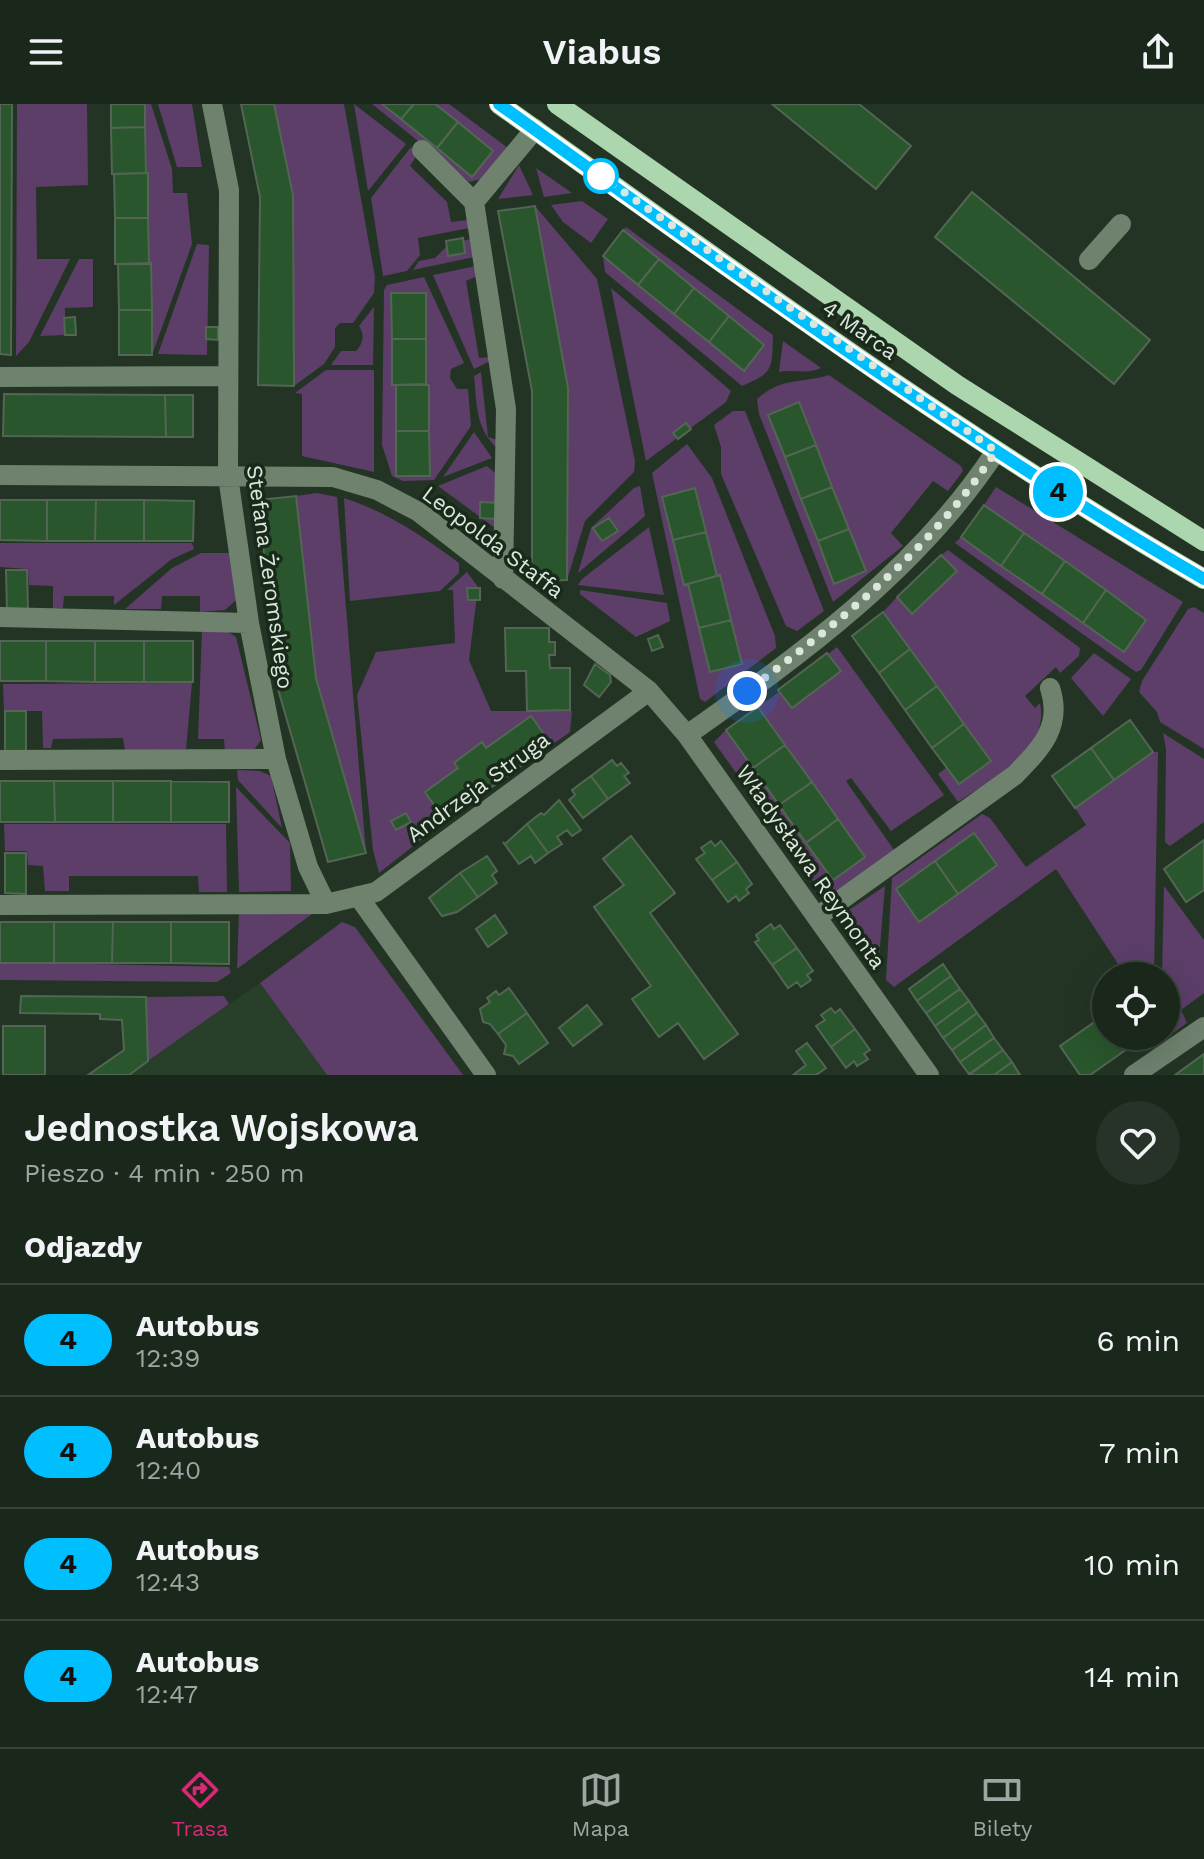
<!DOCTYPE html>
<html lang="pl">
<head>
<meta charset="utf-8">
<style>
	:root { --surface:#1a271b; --page:#273328; --text:#f1f3f6; --muted:#9fa5a3; --line:#38443a; --accent:#db2777 }
	body { margin:0; font-family:"Work Sans",sans-serif; background:var(--page); color:var(--text); height:100vh; display:flex; flex-direction:column; font-size:30px; white-space:nowrap }
	* { box-sizing:border-box; margin:0 }
	p { font-size:26px; color:var(--muted) }
	.icon { flex:none; width:44px; height:44px; fill:none; stroke:currentColor; stroke-width:2; stroke-linecap:round; stroke-linejoin:round }
	.map { position:relative; height:971px; overflow:hidden }
	.sheet { display:flex; flex-direction:column; background:var(--surface); flex:1 }
	.sheet>* { flex:none }
	.badge { padding:0 16px; border-radius:26px; font-size:28px; line-height:52px }
	.controls { position:absolute; left:1092px; top:858px; display:grid; gap:16px }
	.controls a { display:grid; place-items:center; width:88px; height:88px; border-radius:50%; background:var(--surface); box-shadow:0 8px 32px #0002,0 0 0 2px var(--line); font-size:40px }
	.you { position:absolute; width:40px; height:40px; margin:-20px; border:6px solid #fff; border-radius:50%; background:#1a73e8; box-shadow:0 0 0 12px #1a73e833 }
	.map>.badge { position:absolute; translate:-50% -50%; box-shadow:0 0 0 4px #fff }
	h2 { padding:0 24px; font-size:30px; line-height:72px }
	.round { display:grid; place-items:center; flex:none; width:84px; height:84px; border-radius:42px; background:var(--page) }
	.head { display:flex; align-items:center; justify-content:space-between; height:136px; padding:0 24px }
	h1 { font-size:38px; font-weight:600; line-height:60px }
	ul { padding:0; list-style:none }
	li { display:flex; align-items:center; gap:24px; height:112px; padding:0 24px; border-top:2px solid var(--line) }
	li div { flex:1 }
	li b { display:block; font-size:30px }
	li em { font-style:normal }
	li .badge { min-width:88px; font-weight:700; text-align:center }
	header { display:flex; justify-content:space-between; align-items:center; height:104px; padding:0 24px; background:var(--surface); font-size:36px; font-weight:600 }
	.dock { display:flex; justify-content:space-around; align-items:center; height:112px; border-top:2px solid var(--line); background:var(--surface); font-size:22px; color:var(--muted) }
	.dock a { display:grid; justify-items:center; gap:4px }
	.dock .on { color:var(--accent) }
	.map>svg:first-child { display:block }
	.built { fill:#283f29 }
	.green { fill:#5c3e69 }
	.building { fill:#29562c; stroke:#536654; stroke-width:2 }
	.lines { fill:none; stroke-linecap:round; stroke-linejoin:round }
	.minor { stroke:#6e826e; stroke-width:20 }
	.major { stroke:#acd6ad; stroke-width:20 }
	.line-casing { stroke:#fff; stroke-width:18 }
	.line { stroke:#00bfff; stroke-width:12 }
	.walk { stroke:#dce7dc; stroke-width:8; stroke-dasharray:0 14.4 }
	.stop-dot { fill:#fff; stroke:#00bfff; stroke-width:4 }
	.labels { text-anchor:middle; dominant-baseline:central; stroke-width:7; stroke-linejoin:round; paint-order:stroke }
	.street-label { font-size:22px; fill:#dce7dc; stroke:#192a1a }
</style>
</head>
<body>
<header><svg class="icon" aria-label="menu" viewBox="0 0 24 24"><path d="M4 6h16M4 12h16M4 18h16"/></svg>Viabus<svg class="icon" aria-label="share" viewBox="0 0 24 24"><path d="M12 15V3M7 8l5-5 5 5M5 13v7h14v-7"/></svg></header>
<div class="map">
<svg width="1204" height="971" viewBox="0 0 1204 971">
	<rect width="100%" height="100%" fill="#233424"/>
	<path class="built" d="M 260,879 L 327,971 L 129,971 L 229,900 Z"/>
	<path class="green" d="M 17,0 L 87,0 L 88,81 L 36,83 L 37,155 L 70,155 L 29,238 L 16,252 Z
		M 145,0 L 151,0 L 172,65 L 173,89 L 187,89 L 192,140 L 152,251 Z
		M 158,0 L 192,0 L 202,63 L 177,63 Z
		M 274,0 L 344,0 L 375,173 L 374,189 L 353,219 L 340,219 L 335,224 L 335,243 L 324,260 L 294,282 L 293,91 Z
		M 354,0 L 406,40 L 368,87 Z
		M 372,0 L 382,0 L 472,73 L 492,47 L 435,0 L 449,0 L 508,44 L 481,75 L 469,78 Z
		M 411,43 L 418,49 L 410,62 L 447,98 L 451,118 L 468,116 L 469,124 L 418,134 L 420,151 L 407,167 L 383,172 L 371,94 Z
		M 519,61 L 533,91 L 498,95 Z
		M 536,64 L 572,89 L 544,93 Z
		M 582,97 L 608,115 L 591,139 L 563,118 L 551,101 Z
		M 535,102 L 597,175 L 635,357 L 634,368 L 585,417 L 567,476 L 568,284 Z
		M 626,123 L 773,231 C 772,264 774,269 742,282 L 605,168 L 603,152 L 744,267 L 764,241 L 623,126 Z
		M 471,135 L 474,153 L 413,166 L 419,157 L 435,154 L 449,140 Z
		M 197,140 L 209,141 L 207,251 L 158,250 Z
		M 79,155 L 93,155 L 93,203 L 65,204 L 65,231 L 40,232 Z
		M 476,162 L 477,172 L 466,177 L 479,254 L 492,253 L 492,256 L 474,265 L 433,171 Z
		M 424,173 L 464,259 L 451,265 L 450,274 L 457,285 L 468,285 L 471,322 L 434,376 L 403,377 L 392,372 L 382,341 L 384,186 L 387,181 Z
		M 611,184 L 731,287 L 726,298 L 646,357 Z
		M 374,203 L 373,261 L 331,261 L 341,247 L 356,247 C 363,240 365,231 359,222 Z
		M 783,237 L 821,264 C 807,271 795,265 779,268 Z
		M 326,266 L 374,266 L 374,368 L 302,352 L 302,290 L 295,289 Z
		M 481,268 L 488,333 L 498,336 L 498,345 C 475,324 477,301 474,272 Z
		M 829,271 L 961,362 L 963,367 L 948,387 L 933,377 L 891,429 L 903,442 L 833,498 L 759,310 L 757,295 C 782,273 798,280 829,271 Z
		M 733,307 L 745,307 L 824,507 L 797,527 L 786,522 L 721,370 L 721,343 L 714,321 Z
		M 474,328 L 492,354 L 443,373 Z
		M 687,340 L 712,374 L 775,532 L 776,544 L 705,598 L 700,595 L 652,369 Z
		M 487,362 L 500,373 L 499,427 L 438,382 Z
		M 640,382 L 645,412 L 578,469 L 591,424 L 634,384 Z
		M 996,383 L 1183,498 L 1141,566 L 1136,568 L 955,439 L 961,433 L 1123,547 L 1136,507 L 984,401 Z
		M 317,389 L 337,393 L 366,749 L 316,574 L 296,392 Z
		M 344,394 C 389,409 421,431 459,459 L 459,469 L 440,487 L 350,497 Z
		M 649,423 L 664,491 L 578,481 L 582,475 Z
		M 0,439 L 192,439 L 194,445 L 172,455 L 114,501 L 114,492 L 64,492 L 63,504 L 53,505 L 53,482 L 29,481 L 28,465 L 0,463 Z
		M 948,446 L 1080,544 L 1079,552 L 1060,569 L 1056,563 L 1025,592 L 1035,604 L 1040,599 C 1050,649 993,674 958,698 L 938,670 L 946,664 L 959,680 L 990,657 L 883,508 L 897,493 L 912,509 L 956,467 L 941,451 Z
		M 201,449 L 232,449 L 236,496 L 225,506 L 200,508 L 200,492 L 162,492 L 161,505 L 125,505 L 172,464 Z
		M 467,468 L 478,483 L 469,556 L 491,607 L 572,607 L 570,628 L 445,717 L 379,769 L 373,746 L 357,591 L 376,548 L 455,539 L 453,486 L 447,486 Z
		M 580,486 L 667,499 L 670,517 L 636,533 L 580,490 Z
		M 1194,503 L 1204,509 L 1204,645 L 1160,618 L 1157,608 L 1139,588 L 1142,577 L 1188,505 Z
		M 225,526 L 236,533 L 261,636 L 254,646 L 225,648 L 224,635 L 198,635 L 202,527 Z
		M 837,543 L 944,691 L 891,727 L 851,674 L 846,677 L 894,746 L 830,795 L 824,792 L 714,638 L 726,626 L 832,776 L 864,752 L 758,603 L 779,588 L 792,604 L 840,567 L 828,550 Z
		M 1094,549 L 1131,575 L 1103,612 L 1071,574 Z
		M 192,579 L 186,645 L 125,647 L 123,634 L 53,635 L 51,644 L 43,644 L 42,607 L 4,607 L 3,580 Z
		M 1163,629 L 1204,655 L 1204,718 L 1170,742 L 1165,738 L 1166,645 Z
		M 1153,648 L 1158,648 L 1154,872 L 1126,872 L 1056,765 L 894,883 L 886,876 L 892,774 L 982,710 L 990,714 L 1026,763 L 1086,721 L 1075,704 Z
		M 237,666 L 260,667 L 271,672 L 282,724 L 238,676 Z
		M 236,683 L 290,739 L 291,787 L 239,788 Z
		M 4,720 L 226,720 L 227,788 L 199,788 L 198,772 L 69,772 L 69,787 L 45,787 L 43,762 L 28,761 L 27,747 L 5,747 Z
		M 885,782 L 878,867 L 845,815 L 849,806 Z
		M 1164,782 L 1204,836 L 1204,889 L 1181,906 L 1187,919 L 1157,940 L 1150,938 L 1152,932 L 1166,932 L 1166,872 L 1162,872 Z
		M 239,807 L 316,807 L 237,865 Z
		M 342,818 L 355,823 L 463,971 L 327,971 L 260,879 Z
		M 0,858 L 229,863 L 231,869 L 217,878 L 0,876 Z
		M 224,892 L 229,900 L 148,957 L 146,893 Z"/>
	<path class="building" d="M 0,0 L 12,0 L 11,251 L 0,250 Z
		M 111,0 L 145,0 L 145,23 L 111,24 Z
		M 241,0 L 274,0 L 293,91 L 294,282 L 258,281 L 260,93 Z
		M 382,0 L 414,0 L 401,15 Z
		M 414,0 L 435,0 L 458,18 L 437,44 L 401,15 Z
		M 772,0 L 859,0 L 911,42 L 876,85 Z
		M 458,18 L 493,47 L 472,73 L 437,44 Z
		M 145,23 L 146,69 L 112,70 L 111,24 Z
		M 148,69 L 148,114 L 115,114 L 114,70 Z
		M 972,88 L 1150,236 L 1114,280 L 935,133 Z
		M 535,102 L 568,284 L 567,476 L 532,477 L 532,287 L 498,107 Z
		M 115,114 L 148,114 L 149,160 L 115,160 Z
		M 623,126 L 659,155 L 638,181 L 603,152 Z
		M 463,134 L 465,149 L 448,152 L 446,137 Z
		M 659,155 L 694,184 L 674,210 L 638,181 Z
		M 151,159 L 152,206 L 119,206 L 118,160 Z
		M 694,184 L 729,212 L 709,238 L 674,210 Z
		M 391,189 L 426,189 L 426,235 L 392,235 Z
		M 119,206 L 152,206 L 152,251 L 119,251 Z
		M 729,212 L 764,241 L 744,267 L 709,238 Z
		M 75,213 L 76,231 L 65,231 L 64,214 Z
		M 206,223 L 218,223 L 218,236 L 206,235 Z
		M 392,235 L 426,235 L 426,280 L 392,281 Z
		M 396,281 L 429,281 L 429,327 L 396,327 Z
		M 4,290 L 165,291 L 166,333 L 3,332 Z
		M 165,291 L 193,291 L 193,333 L 166,333 Z
		M 799,298 L 816,341 L 785,353 L 768,311 Z
		M 686,319 L 691,325 L 678,335 L 673,329 Z
		M 396,327 L 429,327 L 430,372 L 396,372 Z
		M 816,341 L 832,383 L 801,395 L 785,353 Z
		M 832,383 L 849,425 L 818,437 L 801,395 Z
		M 695,384 L 706,428 L 673,436 L 662,393 Z
		M 296,392 L 316,574 L 366,749 L 328,758 L 276,578 L 259,396 Z
		M 0,396 L 47,396 L 47,437 L 0,436 Z
		M 47,396 L 96,396 L 95,437 L 47,437 Z
		M 96,396 L 144,396 L 144,437 L 95,437 Z
		M 144,396 L 194,397 L 193,437 L 144,437 Z
		M 480,398 L 498,399 L 498,415 L 480,414 Z
		M 984,401 L 1024,429 L 1001,462 L 961,433 Z
		M 609,414 L 618,427 L 602,437 L 593,424 Z
		M 849,425 L 866,467 L 834,480 L 818,437 Z
		M 706,428 L 717,472 L 684,481 L 673,436 Z
		M 1024,429 L 1065,457 L 1042,490 L 1001,462 Z
		M 941,451 L 957,467 L 912,510 L 897,493 Z
		M 1065,457 L 1106,486 L 1083,519 L 1042,490 Z
		M 6,466 L 27,466 L 28,507 L 7,507 Z
		M 720,471 L 731,516 L 699,524 L 688,480 Z
		M 467,484 L 480,484 L 480,496 L 468,496 Z
		M 1106,486 L 1146,516 L 1124,548 L 1083,519 Z
		M 883,508 L 910,545 L 879,569 L 852,532 Z
		M 731,516 L 742,560 L 710,568 L 699,524 Z
		M 505,524 L 549,524 L 549,538 L 555,538 L 555,551 L 549,551 L 550,564 L 570,564 L 570,606 L 527,607 L 526,567 L 506,567 Z
		M 658,531 L 663,543 L 652,547 L 648,535 Z
		M 0,537 L 46,537 L 46,577 L 0,577 Z
		M 46,537 L 95,537 L 95,578 L 46,577 Z
		M 95,537 L 144,537 L 144,578 L 95,578 Z
		M 144,537 L 193,537 L 193,578 L 144,578 Z
		M 910,545 L 937,582 L 905,606 L 879,569 Z
		M 827,549 L 841,567 L 792,604 L 778,586 Z
		M 595,560 L 610,571 L 611,578 L 599,593 L 584,581 Z
		M 937,582 L 964,620 L 932,644 L 905,606 Z
		M 758,603 L 785,641 L 753,664 L 726,626 Z
		M 5,607 L 26,607 L 26,648 L 5,648 Z
		M 531,612 L 551,640 L 445,717 L 425,688 L 458,664 L 454,659 L 482,638 L 486,644 Z
		M 1130,616 L 1153,648 L 1114,676 L 1091,644 Z
		M 964,620 L 991,657 L 959,680 L 932,644 Z
		M 785,641 L 812,678 L 779,701 L 753,664 Z
		M 1091,644 L 1114,676 L 1075,704 L 1052,672 Z
		M 612,656 L 617,662 L 621,659 L 629,669 L 624,672 L 630,679 L 608,695 L 591,672 Z
		M 591,672 L 608,695 L 583,714 L 569,696 L 575,691 L 572,686 Z
		M 0,677 L 54,677 L 55,718 L 0,718 Z
		M 54,677 L 113,677 L 113,718 L 55,718 Z
		M 113,677 L 171,677 L 171,718 L 113,718 Z
		M 171,677 L 229,678 L 229,718 L 171,718 Z
		M 812,678 L 838,715 L 806,739 L 779,701 Z
		M 559,696 L 581,726 L 572,732 L 567,726 L 557,733 L 562,740 L 548,749 L 527,720 L 541,709 L 544,711 Z
		M 406,709 L 411,718 L 396,726 L 391,717 Z
		M 838,715 L 865,753 L 833,776 L 806,739 Z
		M 527,720 L 548,749 L 535,759 L 531,752 L 519,760 L 503,738 L 505,740 Z
		M 974,729 L 997,761 L 958,790 L 935,757 Z
		M 631,732 L 675,789 L 650,809 L 738,930 L 704,955 L 678,919 L 659,933 L 632,895 L 651,882 L 594,803 L 624,781 L 603,755 Z
		M 1204,736 L 1204,786 L 1186,798 L 1164,765 Z
		M 711,737 L 715,742 L 721,737 L 737,758 L 712,776 L 696,755 L 705,749 L 701,744 Z
		M 5,749 L 26,749 L 26,790 L 5,789 Z
		M 487,752 L 497,767 L 492,771 L 497,779 L 478,793 L 460,769 Z
		M 935,757 L 958,790 L 919,818 L 896,785 Z
		M 737,758 L 752,780 L 746,785 L 749,789 L 739,797 L 736,792 L 728,798 L 712,776 Z
		M 460,769 L 478,793 L 457,808 L 442,812 L 429,794 Z
		M 495,811 L 507,829 L 488,843 L 476,825 Z
		M 0,818 L 54,818 L 54,859 L 0,859 Z
		M 54,818 L 113,818 L 112,859 L 54,859 Z
		M 113,818 L 171,818 L 171,859 L 112,859 Z
		M 171,818 L 229,818 L 229,860 L 171,859 Z
		M 771,820 L 774,825 L 780,821 L 797,844 L 772,861 L 755,838 L 759,836 L 756,831 Z
		M 797,844 L 813,867 L 807,871 L 811,876 L 801,883 L 797,878 L 788,884 L 772,861 Z
		M 943,860 L 951,872 L 917,897 L 909,885 Z
		M 951,872 L 960,885 L 926,909 L 917,897 Z
		M 509,884 L 527,909 L 498,930 L 490,920 L 483,918 L 480,905 L 490,898 L 487,894 L 496,887 L 499,891 Z
		M 960,885 L 969,897 L 935,922 L 926,909 Z
		M 21,892 L 146,893 L 148,957 L 129,971 L 88,971 L 124,946 L 122,916 L 100,915 L 100,910 L 20,909 Z
		M 969,897 L 977,909 L 943,934 L 935,922 Z
		M 587,901 L 602,920 L 573,942 L 559,924 Z
		M 831,904 L 835,909 L 840,905 L 855,925 L 831,943 L 816,922 L 825,916 L 821,911 Z
		M 527,909 L 548,939 L 519,960 L 513,952 L 504,950 L 506,941 L 498,930 Z
		M 977,909 L 986,921 L 952,946 L 943,934 Z
		M 1106,910 L 1106,932 L 1133,932 L 1137,938 L 1090,971 L 1080,971 L 1060,942 Z
		M 986,921 L 994,934 L 960,958 L 952,946 Z
		M 3,922 L 45,922 L 45,971 L 3,971 Z
		M 855,925 L 870,946 L 864,950 L 868,955 L 857,962 L 854,957 L 846,964 L 831,943 Z
		M 994,934 L 1003,946 L 969,970 L 960,958 Z
		M 807,939 L 826,964 L 816,971 L 793,971 L 806,961 L 796,947 Z
		M 1003,946 L 1012,958 L 994,971 L 969,971 Z
		M 1204,950 L 1204,971 L 1175,971 Z
		M 1012,958 L 1020,971 L 994,971 Z"/>
	<g class="lines">
		<path class="minor" d="M 212,0 L 229,86 L 228,372 L 249,519 L 276,655 L 308,763 L 326,800
			M 422,46 L 474,98 L 506,305 L 503,475
			M 474,98 L 535,25
			M 1089,156 L 1121,120
			M 0,273 L 226,272
			M 0,371 L 333,373 L 377,386 L 419,408 L 649,587 L 687,631 L 929,971
			M 0,513 L 249,519
			M 687,631 C 802,550 918,466 996,347
			M 0,656 L 276,655
			M 358,792 L 486,971
			M 0,801 L 326,800 L 376,788 L 649,587
			M 817,813 L 1015,671 C 1040,645 1063,623 1050,584
			M 1134,971 L 1204,923"/>
		<path class="major" d="M 499,0 C 730,164 959,333 1204,475
			M 557,0 L 957,281 L 1204,437"/>
	</g>
	<g class="lines">
		<defs>
			<path id="line" d="M 499,0 C 729,165 959,333 1204,475"/>
		</defs>
		<use href="#line" class="line-casing"/>
		<use href="#line" class="line"/>
		<path class="walk" d="M 601,72 L 996,347 C 931,446 841,517 747,587"/>
	</g>
	<circle class="stop-dot" cx="601" cy="72" r="16"/>
	<g class="labels">
		<g class="street-label">
			<text transform="translate(860 226) rotate(35)">4 Marca</text>
			<text transform="translate(493 438) rotate(37)">Leopolda Staffa</text>
			<text transform="translate(270 473) rotate(82)">Stefana Żeromskiego</text>
			<text transform="translate(478 683) rotate(-36)">Andrzeja Struga</text>
			<text transform="translate(811 763) rotate(55)">Władysława Reymonta</text>
		</g>
	</g>
</svg>
<div class="controls">
<a><svg class="icon" aria-label="locate" viewBox="0 0 24 24"><circle cx="12" cy="12" r="6"/><path d="M12 2v4M12 18v4M2 12h4M18 12h4"/></svg></a>
</div>
<div class="you" style="left:747px;top:587px"></div>
<b class="badge" style="left:1058px;top:388px;background:#00bfff;color:#111">4</b>
</div>
<section class="sheet">
<div class="head"><div><h1>Jednostka Wojskowa</h1><p>Pieszo · 4 min · 250 m</p></div><a class="round"><svg class="icon" aria-label="heart" viewBox="0 0 24 24"><path d="M12 20l-8-8c-3-5 5-10 8-4 3-6 11-1 8 4z"/></svg></a></div>
<h2>Odjazdy</h2>
<ul>
<li><span class="badge" style="background:#00bfff;color:#111">4</span><div><b>Autobus</b><p>12:39</p></div><em>6 min</em></li>
<li><span class="badge" style="background:#00bfff;color:#111">4</span><div><b>Autobus</b><p>12:40</p></div><em>7 min</em></li>
<li><span class="badge" style="background:#00bfff;color:#111">4</span><div><b>Autobus</b><p>12:43</p></div><em>10 min</em></li>
<li><span class="badge" style="background:#00bfff;color:#111">4</span><div><b>Autobus</b><p>12:47</p></div><em>14 min</em></li>
</ul>
</section>
<nav class="dock">
<a class="on"><svg class="icon" aria-label="directions" viewBox="0 0 24 24"><path d="M12 3l9 9-9 9-9-9zM9 14v-3h6M13 9l2 2-2 2"/></svg>Trasa</a>
<a><svg class="icon" aria-label="map" viewBox="0 0 24 24"><path d="M3 6l6-2 6 2 6-2v14l-6 2-6-2-6 2zM9 4v14M15 6v14"/></svg>Mapa</a>
<a><svg class="icon" aria-label="tickets" viewBox="0 0 24 24"><path d="M3 7h18v10H3zM15 7v10"/></svg>Bilety</a>
</nav>
</body>
</html>
